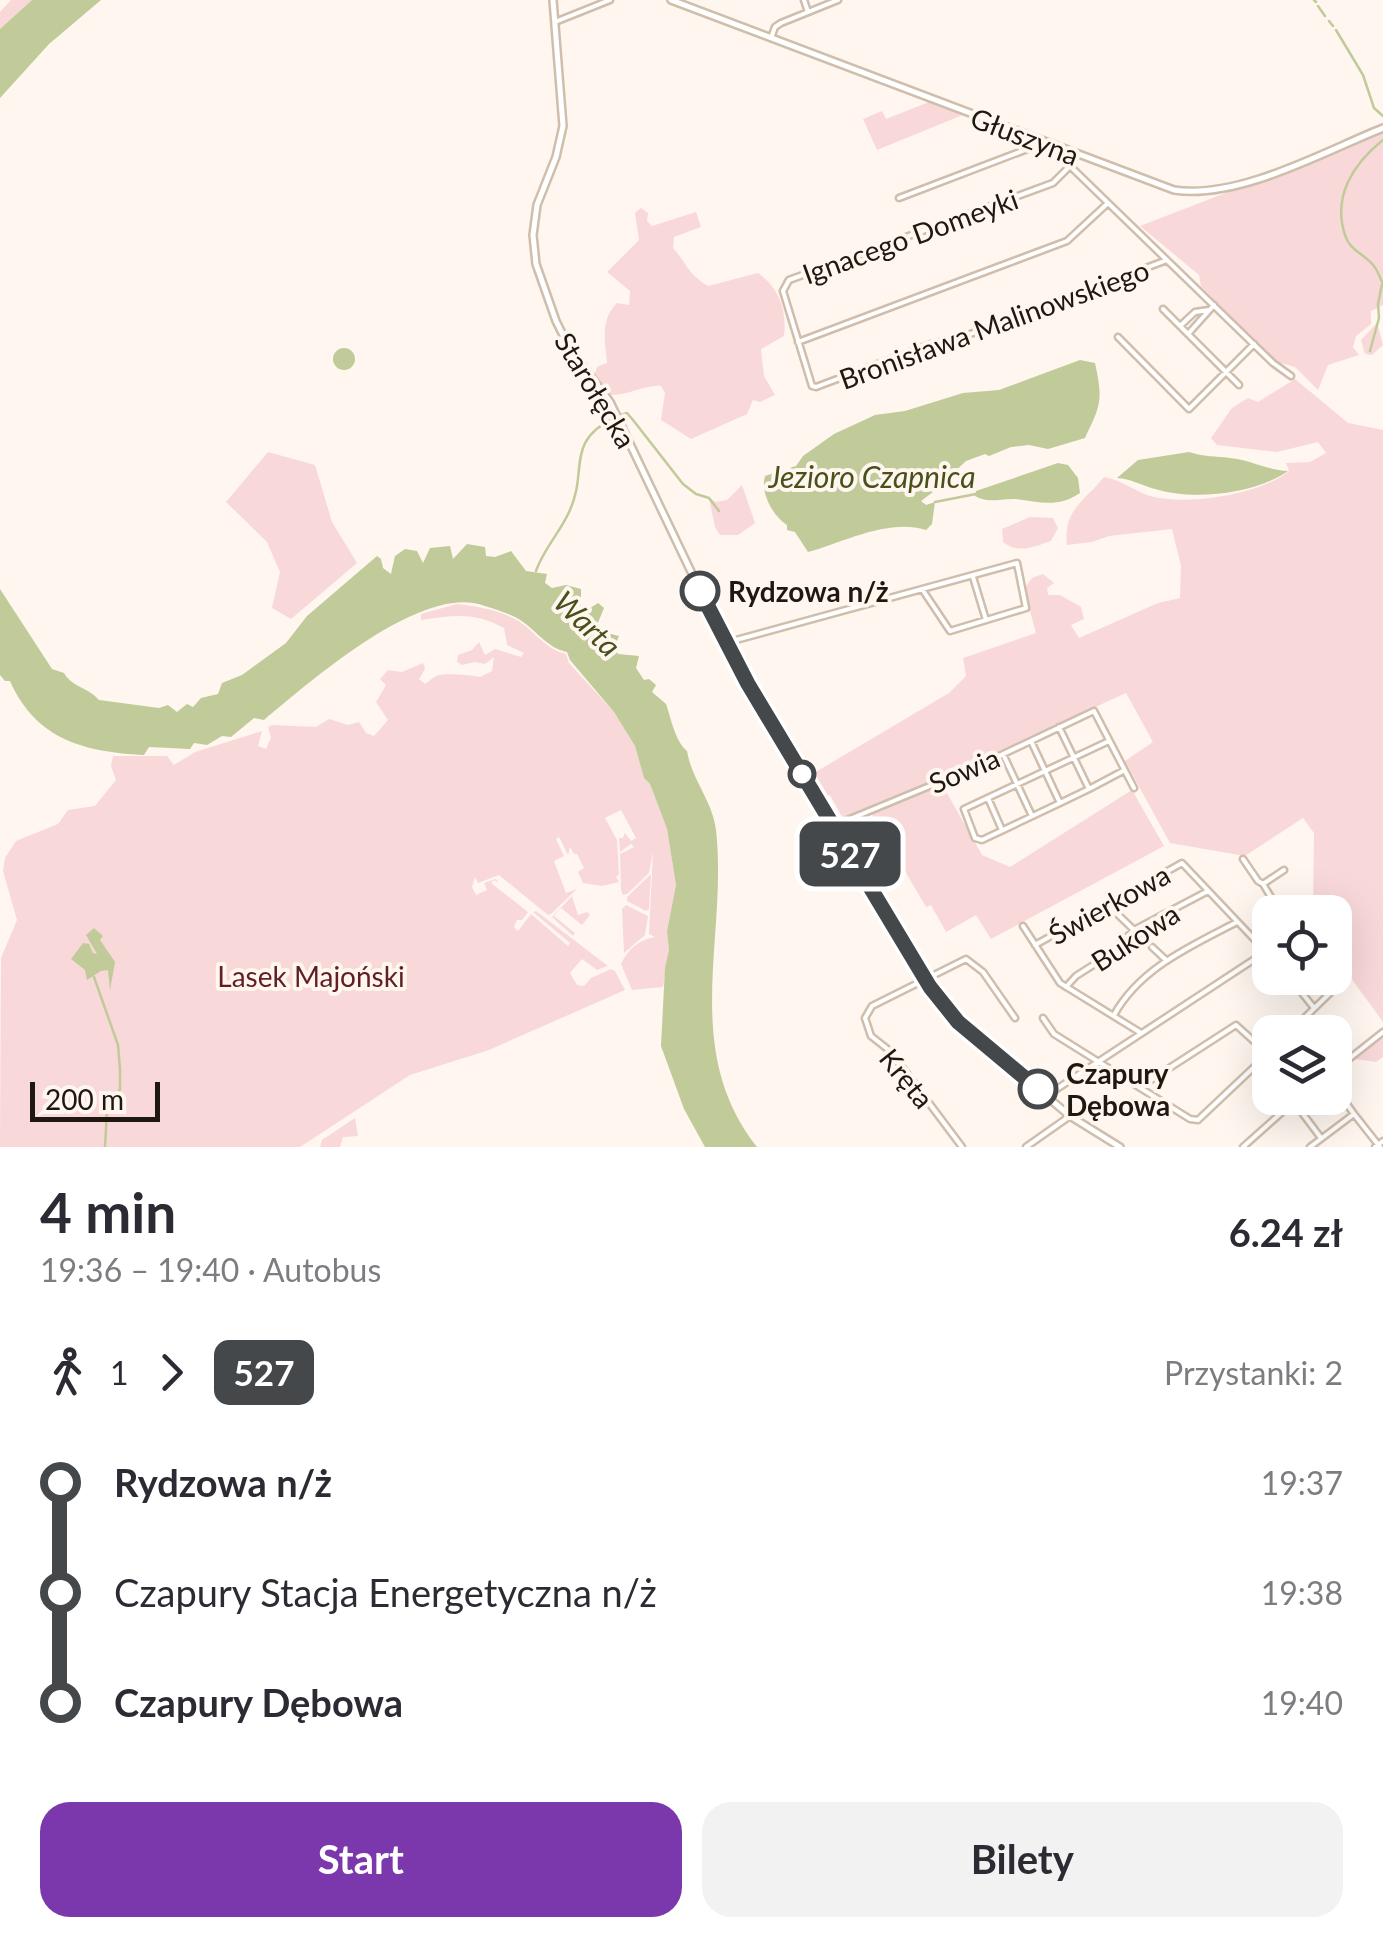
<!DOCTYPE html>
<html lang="pl">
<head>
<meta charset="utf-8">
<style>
	:root { --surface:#fff; --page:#f2f2f3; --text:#2b2b33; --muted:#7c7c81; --accent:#7b38ac }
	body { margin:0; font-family:Lato,sans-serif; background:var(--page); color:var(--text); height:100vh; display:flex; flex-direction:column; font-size:38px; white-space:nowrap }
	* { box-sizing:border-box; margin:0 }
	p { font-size:32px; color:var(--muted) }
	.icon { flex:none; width:55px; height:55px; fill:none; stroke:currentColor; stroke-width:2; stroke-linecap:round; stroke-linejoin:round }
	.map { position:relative; height:1147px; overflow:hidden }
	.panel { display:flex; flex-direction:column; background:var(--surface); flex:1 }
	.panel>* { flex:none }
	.badge { padding:0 20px; border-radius:15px; font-size:35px; line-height:65px }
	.fabs { position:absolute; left:1252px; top:895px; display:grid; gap:20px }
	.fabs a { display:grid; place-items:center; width:100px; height:100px; border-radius:20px; background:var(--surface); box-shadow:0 10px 40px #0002; font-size:50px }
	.scale { position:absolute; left:30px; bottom:25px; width:130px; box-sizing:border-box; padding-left:10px; border:5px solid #1e1811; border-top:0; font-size:28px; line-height:35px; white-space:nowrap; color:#1e1811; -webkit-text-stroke:8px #fef6ef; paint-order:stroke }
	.map>.badge { position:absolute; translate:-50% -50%; box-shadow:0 0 0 5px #fff }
	.legs { display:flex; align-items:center; gap:15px; height:110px; padding:0 40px; font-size:32px }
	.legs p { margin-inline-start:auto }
	.summary { display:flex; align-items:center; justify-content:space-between; height:170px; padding:0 40px }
	h1 { font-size:55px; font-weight:700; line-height:75px }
	.action { display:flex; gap:20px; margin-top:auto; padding:20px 40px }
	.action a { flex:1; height:115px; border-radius:30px; background:var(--accent); color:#fff; font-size:40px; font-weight:700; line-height:115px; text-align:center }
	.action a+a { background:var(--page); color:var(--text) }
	ul { padding:0 40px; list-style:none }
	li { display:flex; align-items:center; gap:35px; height:110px; font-size:38px }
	li i { display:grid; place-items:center; width:15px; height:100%; margin:0 12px; background:currentColor }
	li i::after { content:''; width:25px; height:25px; margin:-12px; border:8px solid; border-radius:50%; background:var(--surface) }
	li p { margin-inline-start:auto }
	li:first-child i { background:linear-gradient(#0000 50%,currentColor 0) }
	li:last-child i { background:linear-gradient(currentColor 50%,#0000 0) }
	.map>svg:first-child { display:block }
	.green { fill:#f8d8d8 }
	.water { fill:#c1ca99 }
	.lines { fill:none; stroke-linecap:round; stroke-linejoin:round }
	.stream { stroke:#c1ca99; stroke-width:2.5 }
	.minor-casing { stroke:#d0bead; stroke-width:9 }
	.tertiary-casing { stroke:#d0bead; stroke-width:10 }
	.minor { stroke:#fff; stroke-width:4 }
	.tertiary { stroke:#fff; stroke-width:5 }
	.line-1-casing { stroke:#fff; stroke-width:22 }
	.line-1 { stroke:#45484a; stroke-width:15 }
	.stop-1-dot { fill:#fff; stroke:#45484a; stroke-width:5 }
	.labels { text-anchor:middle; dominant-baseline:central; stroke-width:8; stroke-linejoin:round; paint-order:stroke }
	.street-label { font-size:28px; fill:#1e1811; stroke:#fef6ef }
	.stop-label { font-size:28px; font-weight:bold; fill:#1e1811; stroke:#fef6ef; text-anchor:start }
	.park-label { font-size:28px; fill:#611e23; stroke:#fef6ef }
	.water-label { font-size:30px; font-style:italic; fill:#495019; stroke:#fef6ef }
</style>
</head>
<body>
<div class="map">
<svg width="1383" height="1147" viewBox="0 0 1383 1147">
	<rect width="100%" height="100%" fill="#fef6ef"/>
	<path class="green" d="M 11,0 L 32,0 L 0,29 L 0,12 Z
		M 929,102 L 965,114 L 877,150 L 863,119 L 882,111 L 886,119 Z
		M 1383,132 L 1383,305 L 1371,311 L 1371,324 L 1356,336 L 1353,347 L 1359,355 L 1328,365 L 1318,390 L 1295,367 L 1274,361 L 1201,286 L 1199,275 L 1140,226 Z
		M 641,208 L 648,213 L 647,221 L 652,226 L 696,212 L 701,227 L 674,237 L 673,248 C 689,266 686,272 708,286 L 758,273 C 779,288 787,310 784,336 L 761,349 L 764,376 L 775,395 L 760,402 L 753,400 L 747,414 L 691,439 L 661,420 L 665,393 L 661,386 C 647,384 630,395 611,395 L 595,374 L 597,367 L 607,363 C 605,340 600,320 617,303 L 629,305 L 630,291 L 607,272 L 639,240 L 635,213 Z
		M 1377,323 L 1383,345 L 1372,355 L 1365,354 L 1361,340 Z
		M 1295,379 L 1348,423 L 1383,430 L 1383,1022 L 1335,956 L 1335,912 L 1313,912 L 1314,833 L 1303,818 L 1245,856 L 1170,843 L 1125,761 L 1153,742 L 1126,693 L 976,762 L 943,786 L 982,855 L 1010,867 L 1132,790 L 1164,846 L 991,939 L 976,915 L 946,932 L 931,905 L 926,907 L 870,811 L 845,822 L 830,795 L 822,799 L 809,776 L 949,693 L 966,676 L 963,658 L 1036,633 L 1024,589 L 1032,578 L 1043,574 L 1054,583 L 1047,588 L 1048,595 L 1060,595 L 1081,607 L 1084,619 L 1071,625 L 1079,638 L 1158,603 L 1180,598 L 1181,566 L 1172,529 L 1109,536 L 1092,542 L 1067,545 C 1063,509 1085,501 1104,477 C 1121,480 1132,489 1147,495 C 1183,507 1261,495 1289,471 L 1286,463 L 1310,462 L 1326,453 L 1318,442 L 1277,452 L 1217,445 L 1211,438 L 1232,408 L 1248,398 L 1258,402 Z
		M 268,452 L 315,465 L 332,522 L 357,563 L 291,619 L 272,608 L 280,572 L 267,542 L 226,502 Z
		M 742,485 L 755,523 L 738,535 L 720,535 L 715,527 L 709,498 L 716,502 L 727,500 Z
		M 1030,517 L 1053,518 L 1058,528 L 1051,541 C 1033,547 1019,554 1003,542 L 1002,529 Z
		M 457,604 C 477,606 503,611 520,622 C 536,633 547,650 566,654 L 569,663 L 614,712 L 635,746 L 644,778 L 650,784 L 667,829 L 676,885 L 667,931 L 669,950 L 663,987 L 632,990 L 621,964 C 627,950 640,939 655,937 L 649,934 L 653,852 L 649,873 L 627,894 L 623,895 L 621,890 L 620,854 L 634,847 L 631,844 L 620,852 L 619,838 L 623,838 L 625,833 L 631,841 L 636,838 L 621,810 L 605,818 L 617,840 L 619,874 L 616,877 L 619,882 L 602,886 L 583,883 L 578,872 L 584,868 L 577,854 L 574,854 L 570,847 L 568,855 L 559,837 L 556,839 L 564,856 L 554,861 L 566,893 L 577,889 L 551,914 L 548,915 L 499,875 L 478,883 L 475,877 L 472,887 L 476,895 L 487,890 L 484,883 L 496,879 L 499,883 L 494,880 L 491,883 L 528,912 L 522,920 L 517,920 L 514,927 L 518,931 L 531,914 L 568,946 L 570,943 L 533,912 L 536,911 L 608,966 L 597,970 L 582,959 L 570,973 L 577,985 L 584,986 L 591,978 L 611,969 L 615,971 L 625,990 L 489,1050 L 410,1075 L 300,1147 L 0,1147 L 1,958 L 17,920 L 3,871 L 5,858 L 16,841 L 58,824 L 68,810 L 95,806 L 116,780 L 111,766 L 113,756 L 167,756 L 174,765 L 195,752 L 262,731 L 258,746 L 266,749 L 271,738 L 268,727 L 272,725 L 316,727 L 329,719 L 348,725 L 359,722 L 366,733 L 374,736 L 388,720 L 376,702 L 386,685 L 380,679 L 388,670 L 402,672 L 423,663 L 425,669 L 419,679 L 425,684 C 430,681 434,676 439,675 C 446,673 473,675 480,677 L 492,671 L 494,657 L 485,664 L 475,662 L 462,665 L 457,662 L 458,655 L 472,650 L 479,642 L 485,655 L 495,649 L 521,657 L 524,653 L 507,645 L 504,628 C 475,612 453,615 421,620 L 421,614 Z
		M 651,874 L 649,909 L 646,911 L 627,901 L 627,897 Z
		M 572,896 L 578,915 L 587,912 L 590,915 L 582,925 L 561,908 L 554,916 L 575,933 L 573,936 L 552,917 Z
		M 626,905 L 648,916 L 645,935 L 624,953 L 622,909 Z
		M 1383,1034 L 1383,1057 L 1376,1062 L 1355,1059 Z
		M 355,1118 L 358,1136 L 343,1137 L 340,1147 L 320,1147 L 322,1140 Z"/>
	<path class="water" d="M 32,0 L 101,0 L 49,44 L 0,98 L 0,29 Z
		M333 359a11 11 0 1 1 22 0a11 11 0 1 1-22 0Z
		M 1080,360 L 1095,363 C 1103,400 1101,405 1085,438 L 1048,449 L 1029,445 L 1011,447 L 989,456 L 985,454 L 966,461 L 952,474 L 940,477 L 927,486 L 928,490 L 933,492 L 921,501 L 926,505 L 935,502 L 932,524 L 926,530 C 889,518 844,542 808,552 L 795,532 L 787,530 L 787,525 C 773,516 760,493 765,476 L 796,466 L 803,456 L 834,434 L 875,415 L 905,411 L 963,393 L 999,390 Z
		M 1189,452 C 1204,457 1215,456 1230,458 C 1250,460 1267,470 1288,471 C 1255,494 1193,501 1155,489 C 1141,485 1131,479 1117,478 L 1138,460 Z
		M 1058,463 L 1068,465 L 1078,478 L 1080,493 C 1058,508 1040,502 1016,499 C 1001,498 988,504 975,496 L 976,491 Z
		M 467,544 L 485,547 L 486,556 L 495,557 L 511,551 L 526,571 L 547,574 L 545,583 L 552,588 L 566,585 L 581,589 L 581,607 L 584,612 L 598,603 L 604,608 L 595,630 L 619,636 L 615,646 L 618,654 L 639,656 L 636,668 L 644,680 L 649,679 L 656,685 L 652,692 L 666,704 C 671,718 675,741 687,751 C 691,778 713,802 716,830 C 728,939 680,1049 757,1147 L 705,1147 L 684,1109 L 661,1046 L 665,968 L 669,950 L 667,931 L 676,885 L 667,829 L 650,784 L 644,778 L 635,746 L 614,712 L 570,660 L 567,652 C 546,648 535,628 517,618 C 508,613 491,608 482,605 C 419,585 309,683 264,720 L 254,718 L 231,737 L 222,736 L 207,745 L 194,743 L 190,749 L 149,747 L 144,755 C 85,752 36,740 10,681 L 5,681 L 0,675 L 0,589 L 52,669 L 64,673 C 73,688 88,687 99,700 L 159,708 L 168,705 L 177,712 L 187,704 L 193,707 L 201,698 L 218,694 L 222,683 L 242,675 L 286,643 L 307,616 L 377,556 L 381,559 L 383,568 L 391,574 L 395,556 L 405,549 L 417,551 L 423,563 L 430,548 L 450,546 L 453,559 Z
		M 94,928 L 103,936 L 100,940 L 115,962 L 110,990 L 108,970 L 101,971 L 87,980 L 85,970 L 71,959 L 83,943 L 89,944 L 93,953 L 97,954 L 86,935 Z"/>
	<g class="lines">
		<path class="stream" d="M 1314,0 L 1316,2
			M 1318,6 L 1325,16
			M 1329,21 L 1333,26
			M 1336,30 L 1363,75 L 1374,108 L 1383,116
			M 1383,140 C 1354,163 1332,196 1345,235 C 1350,252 1368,255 1376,269 C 1379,274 1380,279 1383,283
			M 1370,351 L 1379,318 L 1378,304 L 1382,284
			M 621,415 L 627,413 L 633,420 L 683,484 L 696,494 L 709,498 L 719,511
			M 935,502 L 976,494
			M 536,571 C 544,548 560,533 570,510 C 588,470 565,442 614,418
			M 94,977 L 118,1045 L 120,1069 L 120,1089 L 107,1110 L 105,1147"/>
		<defs>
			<path id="minor" d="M 804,0 L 808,12
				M 555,22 L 610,0
				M 771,38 L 775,27 L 781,23 L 838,0
				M 1076,155 L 1070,166 L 1053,183 L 789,280 L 783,291 L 812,386 L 816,387 L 931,344 L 957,339 L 1167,260
				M 1070,166 L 1273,363 L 1291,376
				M 899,198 L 1043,143
				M 1163,309 L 1239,385
				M 1180,326 L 1195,312 L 1209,310
				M 1188,334 L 1214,305
				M 1118,337 L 1189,409 L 1254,344
				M 798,342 L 1067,241 L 1108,203
				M 973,577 L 986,620
				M 725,643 L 1017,563 L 1026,608 L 950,631 L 922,589
				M 1031,741 L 1060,803 L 1089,789 L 1059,727
				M 1003,754 L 1032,816
				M 1089,789 L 1123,771
				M 988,798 L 1002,830
				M 1060,803 L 982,840 L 975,838 L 964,809 L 1109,741
				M 833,826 L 978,766 L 1094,711 L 1134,788
				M 1243,859 L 1258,881 L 1263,884
				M 1109,906 L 1134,930
				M 1280,912 L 1263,884 L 1284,870
				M 1023,926 L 1060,983 L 1141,1033
				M 1035,945 L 1182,863 L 1270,956
				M 1152,947 L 1166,960
				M 1290,978 L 1314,1008
				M 1066,987 L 1076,976 L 1109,955 L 1134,930 L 1208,891
				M 1114,1015 C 1140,968 1191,946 1237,922
				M 1043,1018 L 1054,1034 L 1190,1119 L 1198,1120 L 1270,1052
				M 1290,1032 L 1330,993
				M 1335,1070 L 1383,1032
				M 1140,1087 L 1236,1025 L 1268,1054
				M 1046,1096 L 1270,949
				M 1294,1102 L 1321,1138
				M 1354,1114 L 1380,1147
				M 962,1147 L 890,1051 L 871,1036 L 865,1018 L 872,1006 L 966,959 L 983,972 L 1015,1018
				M 1026,1147 L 1070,1116
				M 1243,1147 L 1298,1098
				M 1310,1147 L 1354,1114 L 1341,1096
				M 1375,1147 L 1383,1141"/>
			<path id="tertiary" d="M 553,0 L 563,126 L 556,157 L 537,205 L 533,235 L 536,264 L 556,321 L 569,347 L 610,402 L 727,647 L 930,987 L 971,1033 L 1070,1116 L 1120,1147
				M 671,0 L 1174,190 C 1238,200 1323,152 1383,128"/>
		</defs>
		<use href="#minor" class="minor-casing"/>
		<use href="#tertiary" class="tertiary-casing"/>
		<use href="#minor" class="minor"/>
		<use href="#tertiary" class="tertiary"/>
	</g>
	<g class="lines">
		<defs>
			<path id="line-1" d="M 700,591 L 748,684 L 930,987 L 958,1022 L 1038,1089"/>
		</defs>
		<use href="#line-1" class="line-1-casing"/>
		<use href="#line-1" class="line-1"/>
	</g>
	<g class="stop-1-dot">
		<circle cx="700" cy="591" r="18"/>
		<circle cx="802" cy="774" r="12"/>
		<circle cx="1038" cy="1089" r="18"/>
	</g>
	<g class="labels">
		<g class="street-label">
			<text transform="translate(1025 136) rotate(21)">Głuszyna</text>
			<text transform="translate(910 236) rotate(-20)">Ignacego Domeyki</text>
			<text transform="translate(994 324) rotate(-20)">Bronisława Malinowskiego</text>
			<text transform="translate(596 390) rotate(59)">Starołęcka</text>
			<text transform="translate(964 770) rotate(-23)">Sowia</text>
			<text transform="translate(1109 904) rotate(-29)">Świerkowa</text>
			<text transform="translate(1135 937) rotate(-33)">Bukowa</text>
			<text transform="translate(907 1078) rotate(51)">Kręta</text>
		</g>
		<g class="stop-label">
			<text x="728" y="591">Rydzowa n/ż</text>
			<text x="1066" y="1073">Czapury<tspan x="1066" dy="32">Dębowa</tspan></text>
		</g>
		<g class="park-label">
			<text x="311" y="976">Lasek Majoński</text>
		</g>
		<g class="water-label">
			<text x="872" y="476">Jezioro Czapnica</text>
			<text transform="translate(588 623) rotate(44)">Warta</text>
		</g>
	</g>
</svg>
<div class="fabs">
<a><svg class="icon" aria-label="locate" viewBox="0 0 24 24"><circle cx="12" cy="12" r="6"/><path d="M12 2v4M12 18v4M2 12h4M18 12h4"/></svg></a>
<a><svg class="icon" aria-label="layers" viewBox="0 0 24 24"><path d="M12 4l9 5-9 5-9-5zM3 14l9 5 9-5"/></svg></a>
</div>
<div class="scale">200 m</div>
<b class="badge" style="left:850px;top:854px;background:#45484a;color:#fff">527</b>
</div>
<section class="panel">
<div class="summary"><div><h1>4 min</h1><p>19:36 – 19:40 · Autobus</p></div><b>6.24 zł</b></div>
<div class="legs"><svg class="icon" aria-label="walk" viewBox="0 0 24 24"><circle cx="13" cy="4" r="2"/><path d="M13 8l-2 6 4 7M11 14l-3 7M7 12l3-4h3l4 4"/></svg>1<svg class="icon" aria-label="forward" viewBox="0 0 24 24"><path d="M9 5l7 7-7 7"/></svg><b class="badge" style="background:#45484a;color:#fff">527</b><p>Przystanki: 2</p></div>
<ul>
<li><i style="color:#45484a"></i><b>Rydzowa n/ż</b><p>19:37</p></li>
<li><i style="color:#45484a"></i><span>Czapury Stacja Energetyczna n/ż</span><p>19:38</p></li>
<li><i style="color:#45484a"></i><b>Czapury Dębowa</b><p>19:40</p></li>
</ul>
<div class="action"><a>Start</a><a>Bilety</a></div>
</section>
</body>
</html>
